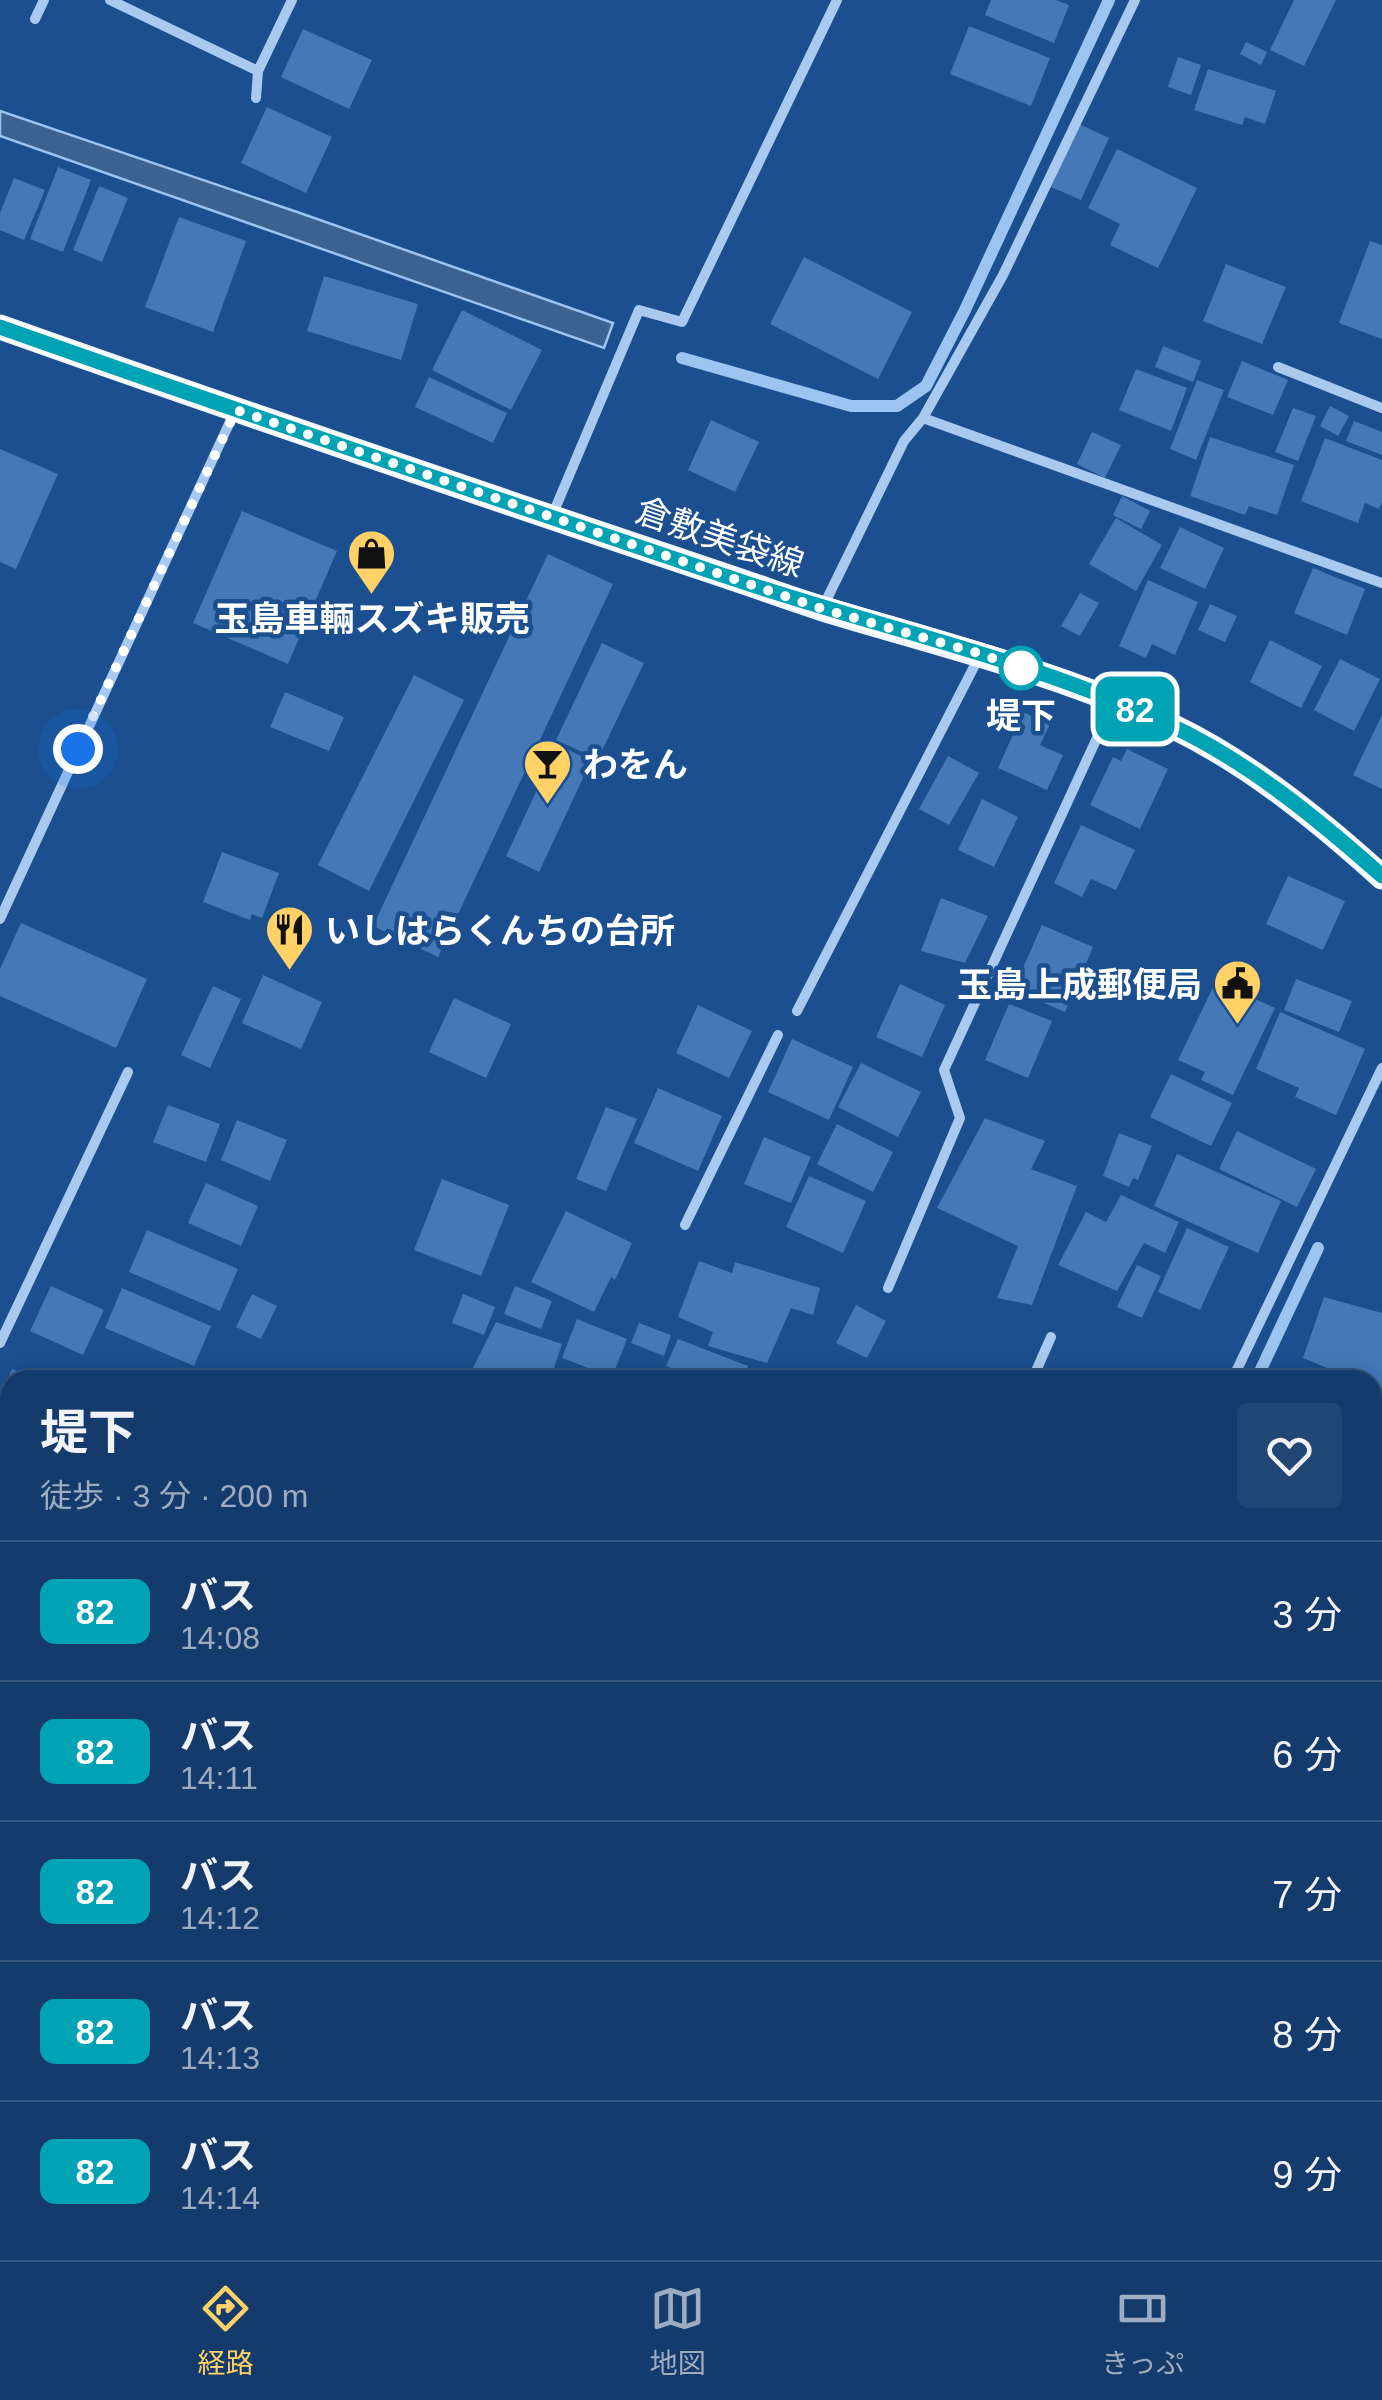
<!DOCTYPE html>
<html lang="ja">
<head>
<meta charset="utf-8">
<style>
	:root { --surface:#143b6b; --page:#214673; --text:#f1f3f6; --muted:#9dadc1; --line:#33557e; --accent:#ffd166 }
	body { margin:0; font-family:Arial,"Noto Sans JP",sans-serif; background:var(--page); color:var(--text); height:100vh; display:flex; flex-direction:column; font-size:38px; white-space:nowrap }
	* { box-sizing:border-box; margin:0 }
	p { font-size:32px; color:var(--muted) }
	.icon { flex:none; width:55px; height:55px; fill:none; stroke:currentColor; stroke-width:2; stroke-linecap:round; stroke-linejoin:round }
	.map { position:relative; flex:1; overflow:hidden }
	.panel { position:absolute; left:0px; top:1370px; width:1382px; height:890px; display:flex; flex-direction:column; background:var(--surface); border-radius:30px 30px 0 0; box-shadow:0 5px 25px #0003,0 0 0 2px var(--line) }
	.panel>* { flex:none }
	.badge { padding:0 20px; border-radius:15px; font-size:35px; line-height:65px }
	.you { position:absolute; width:50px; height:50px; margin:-25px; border:8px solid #fff; border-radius:50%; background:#1a73e8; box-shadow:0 0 0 15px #1a73e833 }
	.map>.badge { position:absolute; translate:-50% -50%; box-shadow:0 0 0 5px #fff }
	.round { display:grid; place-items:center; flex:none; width:105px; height:105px; border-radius:10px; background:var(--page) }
	.head { display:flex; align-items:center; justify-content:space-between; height:170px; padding:0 40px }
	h1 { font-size:48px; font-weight:700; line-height:75px }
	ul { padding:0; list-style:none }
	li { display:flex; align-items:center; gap:30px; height:140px; padding:0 40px; border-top:2px solid var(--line) }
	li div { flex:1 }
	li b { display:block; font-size:38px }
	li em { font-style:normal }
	li .badge { min-width:110px; font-weight:700; text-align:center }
	.menu { display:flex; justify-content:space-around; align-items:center; height:140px; border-top:2px solid var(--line); background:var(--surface); font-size:28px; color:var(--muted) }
	.menu a { display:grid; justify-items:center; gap:5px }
	.menu .selected { color:var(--accent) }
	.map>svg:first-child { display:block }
	.water { fill:#3c6290; stroke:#9cc4f0; stroke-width:2.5 }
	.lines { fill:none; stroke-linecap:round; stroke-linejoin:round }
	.stream { stroke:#9cc4f0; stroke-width:12 }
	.building { fill:#4478b7 }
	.minor { stroke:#a9c9ee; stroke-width:10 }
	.primary { stroke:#f0f6ff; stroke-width:25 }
	.line-casing { stroke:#fff; stroke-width:22 }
	.line { stroke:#00a3b4; stroke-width:15 }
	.walk { stroke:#fff; stroke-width:10; stroke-dasharray:0 18 }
	.stop-dot { fill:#fff; stroke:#00a3b4; stroke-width:5 }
	.labels { text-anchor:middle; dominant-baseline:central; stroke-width:9; stroke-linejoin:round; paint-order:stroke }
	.street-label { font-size:35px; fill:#fff; stroke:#1b4f8f }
	.poi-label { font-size:35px; font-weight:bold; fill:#fff; stroke:#1b4f8f; text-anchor:start }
	.stop-label { font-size:35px; font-weight:bold; fill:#fff; stroke:#1b4f8f }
</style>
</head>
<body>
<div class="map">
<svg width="1382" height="2260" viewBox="0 0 1382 2260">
	<rect width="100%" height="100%" fill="#1b4f8f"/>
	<path class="water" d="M 0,111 L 300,213 L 613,323 L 604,348 L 0,136 Z"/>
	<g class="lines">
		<path class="stream" d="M 682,358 L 851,406 L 897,406 L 926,386 L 965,310 L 1109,0
			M 1256,1380 L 1318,1248
			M 0,2128 L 10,2127"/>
	</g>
	<path class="building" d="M 991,0 L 1056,0 L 1069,5 L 1054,43 L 985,15 Z
		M 1294,0 L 1336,0 L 1304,66 L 1270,50 Z
		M 969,26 L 1050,58 L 1031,106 L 950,74 Z
		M 303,29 L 372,60 L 349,109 L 281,77 Z
		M 1246,42 L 1267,52 L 1261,65 L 1240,54 Z
		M 1178,57 L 1201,65 L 1191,95 L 1168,87 Z
		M 1208,69 L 1276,91 L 1265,124 L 1245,117 L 1242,125 L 1194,110 Z
		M 267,107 L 332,137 L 306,193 L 241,163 Z
		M 1079,124 L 1109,138 L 1081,200 L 1051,187 Z
		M 1117,149 L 1197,188 L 1158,268 L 1110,245 L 1120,224 L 1088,208 Z
		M 58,167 L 91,180 L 63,252 L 30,239 Z
		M 14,178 L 45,190 L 24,240 L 0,230 L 0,213 Z
		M 99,186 L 128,198 L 102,262 L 73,250 Z
		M 179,217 L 246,241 L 213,332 L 145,307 Z
		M 1370,241 L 1382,245 L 1382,339 L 1339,323 Z
		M 804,257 L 912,312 L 878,379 L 770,324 Z
		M 1226,264 L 1286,287 L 1262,344 L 1203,321 Z
		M 324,276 L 418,304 L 401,360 L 307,331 Z
		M 462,310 L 542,350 L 511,410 L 432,370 Z
		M 1163,346 L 1201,361 L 1193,382 L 1155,367 Z
		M 1242,361 L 1288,380 L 1273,415 L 1227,397 Z
		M 1136,369 L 1187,388 L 1171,431 L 1119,410 Z
		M 429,377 L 507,413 L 493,443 L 415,407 Z
		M 1197,380 L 1224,390 L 1196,460 L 1170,449 Z
		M 1330,406 L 1349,416 L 1338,436 L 1320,426 Z
		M 1293,408 L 1316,416 L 1298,461 L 1275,452 Z
		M 711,420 L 759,442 L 735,492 L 688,470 Z
		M 1354,421 L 1382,432 L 1382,455 L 1346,441 Z
		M 1092,432 L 1121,445 L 1105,478 L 1077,464 Z
		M 1210,437 L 1294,465 L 1277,515 L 1249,506 L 1245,515 L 1190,496 Z
		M 1325,438 L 1382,460 L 1382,502 L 1379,509 L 1365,503 L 1358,523 L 1301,501 Z
		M 0,449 L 58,474 L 16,569 L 0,562 Z
		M 1122,496 L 1150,511 L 1141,529 L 1113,515 Z
		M 242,511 L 337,551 L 288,664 L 193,623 Z
		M 1116,518 L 1162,545 L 1136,591 L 1089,564 Z
		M 1180,527 L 1224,548 L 1205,589 L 1160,568 Z
		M 548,554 L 613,584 L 438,957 L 373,926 Z
		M 1313,568 L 1365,589 L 1347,635 L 1294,613 Z
		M 1148,580 L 1198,602 L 1175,655 L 1152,644 L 1146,658 L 1119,646 Z
		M 1080,593 L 1099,603 L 1080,636 L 1061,626 Z
		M 1210,604 L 1237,616 L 1225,642 L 1198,630 Z
		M 1270,640 L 1322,666 L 1301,708 L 1250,682 Z
		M 602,643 L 644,663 L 598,759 L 556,740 Z
		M 1340,659 L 1380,679 L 1354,731 L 1314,710 Z
		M 414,675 L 464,700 L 369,891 L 318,865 Z
		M 285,692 L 344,717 L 329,751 L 270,727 Z
		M 1023,712 L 1050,724 L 1040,745 L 1063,755 L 1047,790 L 998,768 Z
		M 1382,715 L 1382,789 L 1353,775 Z
		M 558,745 L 591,761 L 539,872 L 506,856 Z
		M 1127,749 L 1168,769 L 1140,829 L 1090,805 L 1113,757 L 1121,761 Z
		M 948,756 L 979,773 L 949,825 L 919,809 Z
		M 982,799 L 1018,817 L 994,867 L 958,850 Z
		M 1081,825 L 1135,850 L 1116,890 L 1091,879 L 1082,897 L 1054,883 Z
		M 222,852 L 279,873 L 262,918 L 252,914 L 250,920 L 203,902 Z
		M 1288,876 L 1345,901 L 1323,950 L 1266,924 Z
		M 941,898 L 988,916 L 965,963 L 921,951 Z
		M 21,923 L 147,979 L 116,1048 L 0,996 L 0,969 Z
		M 1042,925 L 1093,947 L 1065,1012 L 1013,990 Z
		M 263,975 L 322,1002 L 301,1049 L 242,1023 Z
		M 1296,979 L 1352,1001 L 1339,1032 L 1284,1010 Z
		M 1216,981 L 1275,1008 L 1233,1095 L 1201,1080 L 1205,1072 L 1178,1060 Z
		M 900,984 L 945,1005 L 922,1057 L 876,1037 Z
		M 213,986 L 241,999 L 210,1068 L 181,1055 Z
		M 454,998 L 511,1024 L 486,1078 L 429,1052 Z
		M 1009,1004 L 1052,1021 L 1028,1078 L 985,1060 Z
		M 698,1005 L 752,1031 L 729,1078 L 676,1053 Z
		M 1280,1012 L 1365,1049 L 1336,1115 L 1295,1097 L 1299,1088 L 1256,1069 Z
		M 792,1039 L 853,1067 L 829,1120 L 768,1092 Z
		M 861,1063 L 921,1092 L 898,1137 L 838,1107 Z
		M 1171,1074 L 1232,1103 L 1211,1146 L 1150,1117 Z
		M 658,1088 L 722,1116 L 698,1171 L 634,1143 Z
		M 168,1105 L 220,1124 L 206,1162 L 153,1142 Z
		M 606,1107 L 637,1119 L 606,1191 L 576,1179 Z
		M 985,1118 L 1045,1141 L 1031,1169 L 1077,1186 L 1032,1305 L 997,1298 L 1018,1246 L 937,1208 Z
		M 237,1120 L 287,1140 L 270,1181 L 221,1160 Z
		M 837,1124 L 893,1152 L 873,1192 L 817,1164 Z
		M 1237,1131 L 1316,1169 L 1297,1207 L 1219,1169 Z
		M 1119,1133 L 1152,1146 L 1138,1180 L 1133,1178 L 1129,1187 L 1103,1176 Z
		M 764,1137 L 811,1157 L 791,1203 L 744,1184 Z
		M 1177,1154 L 1281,1201 L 1258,1253 L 1154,1206 Z
		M 809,1176 L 866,1201 L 843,1253 L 786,1227 Z
		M 442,1179 L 509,1205 L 481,1276 L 414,1250 Z
		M 206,1183 L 258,1206 L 241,1246 L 188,1223 Z
		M 1121,1195 L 1179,1222 L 1165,1253 L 1144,1243 L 1117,1291 L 1058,1265 L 1086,1212 L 1106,1222 Z
		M 566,1211 L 632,1243 L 615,1280 L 611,1277 L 594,1312 L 531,1282 Z
		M 1187,1228 L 1229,1247 L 1200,1310 L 1158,1292 Z
		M 147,1230 L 238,1269 L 220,1311 L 129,1272 Z
		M 699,1261 L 732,1273 L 735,1262 L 820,1288 L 813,1315 L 791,1308 L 767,1363 L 708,1346 L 713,1332 L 678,1317 Z
		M 1137,1265 L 1161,1276 L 1142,1318 L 1117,1307 Z
		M 51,1286 L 104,1310 L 83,1355 L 30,1331 Z
		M 515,1286 L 552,1301 L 541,1329 L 504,1314 Z
		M 122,1288 L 211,1326 L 194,1366 L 105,1328 Z
		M 252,1294 L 277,1306 L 261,1339 L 236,1327 Z
		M 463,1294 L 495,1307 L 484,1335 L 452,1323 Z
		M 1324,1297 L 1382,1313 L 1382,1390 L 1372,1387 L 1372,1380 L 1356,1380 L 1303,1358 Z
		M 856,1305 L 886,1321 L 867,1358 L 836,1343 Z
		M 577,1319 L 627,1339 L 612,1377 L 562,1358 Z
		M 496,1322 L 562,1344 L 550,1380 L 467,1380 Z
		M 639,1323 L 671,1335 L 664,1356 L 631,1343 Z
		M 678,1339 L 748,1366 L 743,1380 L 703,1380 L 666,1366 Z
		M 12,1369 L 36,1380 L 10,1380 L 10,1414 L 0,1410 L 0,1395 Z
		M 1372,1532 L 1382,1532 L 1382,1579 L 1372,1579 Z
		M 5,1672 L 10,1675 L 10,1733 L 0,1754 L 0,1682 Z
		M 1372,1703 L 1382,1706 L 1382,1744 L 1372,1741 Z
		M 0,2152 L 10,2156 L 10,2207 L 0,2202 Z
		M 226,2250 L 298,2250 L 307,2254 L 305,2260 L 222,2260 Z
		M 440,2250 L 477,2250 L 473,2260 L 453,2260 L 438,2254 Z
		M 494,2250 L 553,2250 L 549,2260 L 490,2260 Z
		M 561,2250 L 614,2250 L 610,2260 L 572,2260 L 559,2255 Z
		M 711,2250 L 783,2250 L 779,2260 L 728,2260 L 709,2254 Z
		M 1017,2250 L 1086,2250 L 1083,2260 L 1015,2260 Z"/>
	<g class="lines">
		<path class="minor" d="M 110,0 L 258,71 L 256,98
			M 35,19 L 44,0
			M 258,71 L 292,0
			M 1278,367 L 1382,408
			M 923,418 L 1382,583
			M 552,516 L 639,310 L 682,322 L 837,0
			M 823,607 L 904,441 L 923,418 L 1003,275 L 1135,0
			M 0,919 L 235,411
			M 797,1011 L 980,655
			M 685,1225 L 778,1035
			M 888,1288 L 960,1118 L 944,1070 L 1114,701
			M 0,1343 L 128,1072
			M 1032,1380 L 1051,1337
			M 1232,1380 L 1382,1068
			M 1372,1432 L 1382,1435
			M 0,1660 L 10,1664
			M 1372,2008 L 1382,1989
			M 0,2116 L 10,2115
			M 901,2250 L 926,2260
			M 205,2260 L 210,2250
			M 335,2260 L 337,2257 L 344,2260
			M 811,2260 L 816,2250"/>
		<path class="primary" d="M 0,327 C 240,412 481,494 723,575 C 756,586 789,598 823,609 C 941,645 1062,673 1174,727 C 1250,764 1319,820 1382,877"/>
	</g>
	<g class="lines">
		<defs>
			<path id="line" d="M 0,327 C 245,414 491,497 737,580 C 882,629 1036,660 1174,727 C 1250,763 1320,821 1382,876"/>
		</defs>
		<use href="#line" class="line-casing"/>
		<use href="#line" class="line"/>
		<path class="walk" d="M 78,749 L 236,410 L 823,609 L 981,654 L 1021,668"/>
	</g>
	<defs>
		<symbol id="shop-pin" viewBox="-11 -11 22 30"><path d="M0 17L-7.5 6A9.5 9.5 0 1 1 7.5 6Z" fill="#ffd166" stroke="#1b4f8f"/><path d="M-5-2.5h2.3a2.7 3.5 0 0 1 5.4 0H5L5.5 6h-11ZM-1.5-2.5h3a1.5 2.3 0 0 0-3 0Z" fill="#111"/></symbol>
		<symbol id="bar-pin" viewBox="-11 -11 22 30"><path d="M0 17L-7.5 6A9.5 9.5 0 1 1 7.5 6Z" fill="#ffd166" stroke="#1b4f8f"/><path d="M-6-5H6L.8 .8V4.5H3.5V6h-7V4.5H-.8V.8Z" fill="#111"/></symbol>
		<symbol id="restaurant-pin" viewBox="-11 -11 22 30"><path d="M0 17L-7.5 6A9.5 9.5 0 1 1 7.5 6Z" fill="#ffd166" stroke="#1b4f8f"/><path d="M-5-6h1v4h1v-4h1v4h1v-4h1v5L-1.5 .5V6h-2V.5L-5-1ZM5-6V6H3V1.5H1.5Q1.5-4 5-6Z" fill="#111"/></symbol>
		<symbol id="civic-pin" viewBox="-11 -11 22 30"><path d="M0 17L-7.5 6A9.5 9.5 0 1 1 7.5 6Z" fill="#ffd166" stroke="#1b4f8f"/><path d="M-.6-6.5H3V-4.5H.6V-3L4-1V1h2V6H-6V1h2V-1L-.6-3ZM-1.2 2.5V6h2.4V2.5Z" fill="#111"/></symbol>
	</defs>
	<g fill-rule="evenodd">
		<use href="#shop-pin" x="344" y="526" width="55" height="75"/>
		<use href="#bar-pin" x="520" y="736" width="55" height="75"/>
		<use href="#restaurant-pin" x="262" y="902" width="55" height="75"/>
		<use href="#civic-pin" x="1210" y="956" width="55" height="75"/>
	</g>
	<circle class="stop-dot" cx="1021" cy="668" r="20"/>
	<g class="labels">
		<g class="street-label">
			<text transform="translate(720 537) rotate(19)">倉敷美袋線</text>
		</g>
		<g class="poi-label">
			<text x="372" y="618" text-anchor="middle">玉島車輛スズキ販売</text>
			<text x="583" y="764">わをん</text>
			<text x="325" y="930">いしはらくんちの台所</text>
			<text x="1202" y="984" text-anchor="end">玉島上成郵便局</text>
		</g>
		<g class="stop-label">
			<text x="1021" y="715">堤下</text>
		</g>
	</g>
</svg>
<div class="you" style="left:78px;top:749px"></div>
<b class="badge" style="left:1135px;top:709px;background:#00a3b4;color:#fff">82</b>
<section class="panel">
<div class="head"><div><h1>堤下</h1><p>徒歩 · 3 分 · 200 m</p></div><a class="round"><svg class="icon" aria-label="heart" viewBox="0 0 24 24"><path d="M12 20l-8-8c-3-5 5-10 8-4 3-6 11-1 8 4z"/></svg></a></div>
<ul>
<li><span class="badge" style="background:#00a3b4;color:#fff">82</span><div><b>バス</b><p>14:08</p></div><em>3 分</em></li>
<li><span class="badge" style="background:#00a3b4;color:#fff">82</span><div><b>バス</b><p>14:11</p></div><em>6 分</em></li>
<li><span class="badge" style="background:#00a3b4;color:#fff">82</span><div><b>バス</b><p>14:12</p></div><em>7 分</em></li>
<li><span class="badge" style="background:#00a3b4;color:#fff">82</span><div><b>バス</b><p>14:13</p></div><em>8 分</em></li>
<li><span class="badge" style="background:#00a3b4;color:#fff">82</span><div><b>バス</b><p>14:14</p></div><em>9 分</em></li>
</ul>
</section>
</div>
<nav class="menu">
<a class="selected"><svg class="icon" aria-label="directions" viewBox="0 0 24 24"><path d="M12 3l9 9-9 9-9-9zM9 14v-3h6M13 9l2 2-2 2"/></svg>経路</a>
<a><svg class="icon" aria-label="map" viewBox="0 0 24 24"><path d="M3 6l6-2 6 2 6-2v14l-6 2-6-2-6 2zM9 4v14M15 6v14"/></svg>地図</a>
<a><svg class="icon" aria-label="tickets" viewBox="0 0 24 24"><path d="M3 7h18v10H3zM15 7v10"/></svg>きっぷ</a>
</nav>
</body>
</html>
